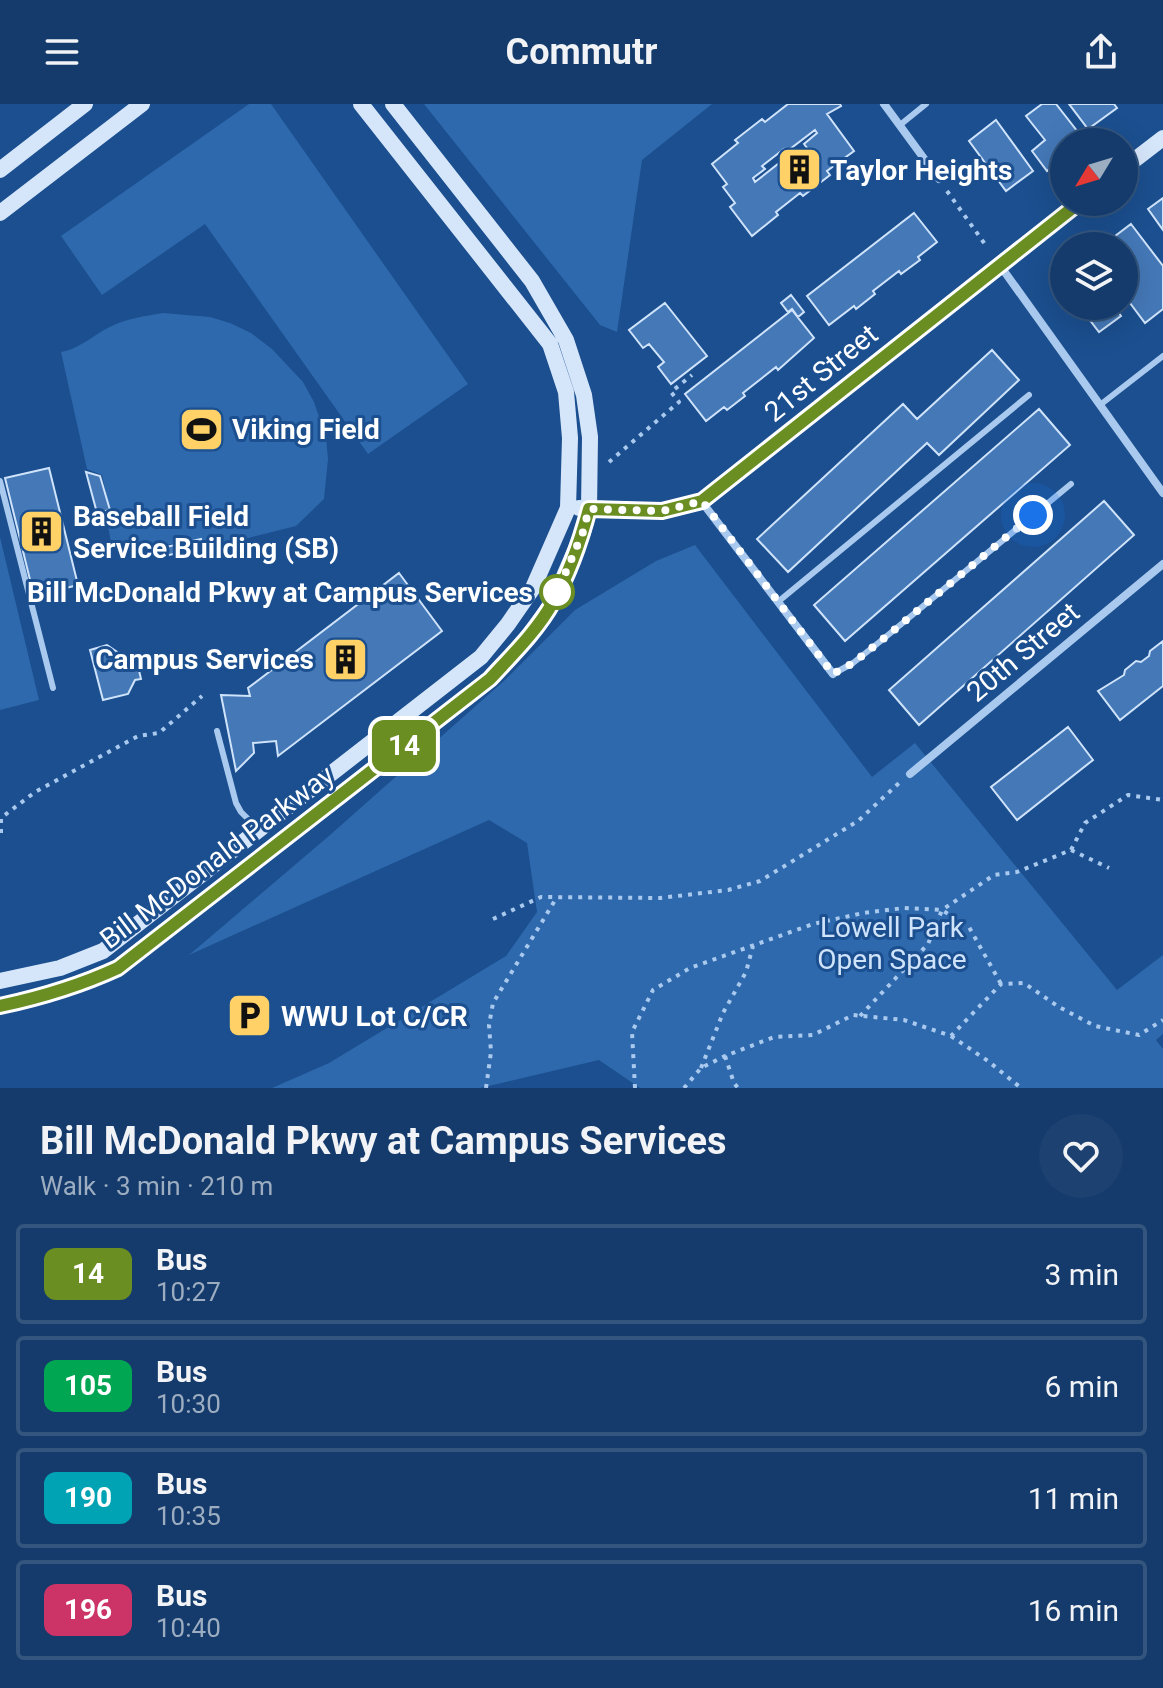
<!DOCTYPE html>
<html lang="en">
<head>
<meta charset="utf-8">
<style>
	:root { --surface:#143b6b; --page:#1d4271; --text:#f1f3f6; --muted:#9dadc1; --line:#33557e }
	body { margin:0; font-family:Roboto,sans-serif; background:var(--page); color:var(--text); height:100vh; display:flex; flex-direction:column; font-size:30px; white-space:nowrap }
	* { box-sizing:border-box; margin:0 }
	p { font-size:26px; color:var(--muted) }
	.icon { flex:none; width:44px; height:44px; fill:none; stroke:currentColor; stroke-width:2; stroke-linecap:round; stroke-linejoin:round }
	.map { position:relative; height:984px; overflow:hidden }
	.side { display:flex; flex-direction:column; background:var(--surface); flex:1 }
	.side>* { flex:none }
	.badge { padding:0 16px; border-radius:12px; font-size:28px; line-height:52px }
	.needle { width:52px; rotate:232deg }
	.controls { position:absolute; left:1050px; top:24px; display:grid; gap:16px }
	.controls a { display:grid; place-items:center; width:88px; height:88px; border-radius:50%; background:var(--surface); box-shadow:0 8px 32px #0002,0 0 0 2px var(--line); font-size:40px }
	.you { position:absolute; width:40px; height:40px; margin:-20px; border:6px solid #fff; border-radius:50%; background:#1a73e8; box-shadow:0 0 0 12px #1a73e833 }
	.map>.badge { position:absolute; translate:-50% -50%; box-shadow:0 0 0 4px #fff }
	.round { display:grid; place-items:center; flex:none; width:84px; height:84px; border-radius:42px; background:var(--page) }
	.overview { display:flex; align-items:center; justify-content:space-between; height:136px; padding:0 40px }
	h1 { font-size:38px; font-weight:700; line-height:60px }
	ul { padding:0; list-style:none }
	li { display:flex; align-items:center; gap:24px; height:100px; margin:0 16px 12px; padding:0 24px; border:4px solid var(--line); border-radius:8px }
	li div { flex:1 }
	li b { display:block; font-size:30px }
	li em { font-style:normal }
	li .badge { min-width:88px; font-weight:700; text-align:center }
	header { display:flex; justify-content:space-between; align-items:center; height:104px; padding:0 40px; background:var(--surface); font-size:36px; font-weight:700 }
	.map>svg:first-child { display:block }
	.green { fill:#2e69ad }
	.building { fill:#4478b7; stroke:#cfe3fa; stroke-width:2; fill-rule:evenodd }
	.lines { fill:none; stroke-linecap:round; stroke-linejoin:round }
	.path { stroke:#a9c9ee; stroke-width:4; stroke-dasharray:4 6; stroke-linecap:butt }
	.lane { stroke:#a9c9ee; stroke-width:6 }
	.street { stroke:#a9c9ee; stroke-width:8 }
	.secondary { stroke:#d6e6fa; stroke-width:16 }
	.line-casing { stroke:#fff; stroke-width:18 }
	.line { stroke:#6b8e23; stroke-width:12 }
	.walk { stroke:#fff; stroke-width:8; stroke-dasharray:0 14.4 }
	.stop-dot { fill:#fff; stroke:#6b8e23; stroke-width:4 }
	.labels { text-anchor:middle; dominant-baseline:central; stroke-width:6; stroke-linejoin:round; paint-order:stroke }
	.poi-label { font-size:28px; font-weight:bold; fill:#fff; stroke:#1b4f8f; text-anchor:start }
	.street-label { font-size:28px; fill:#fff; stroke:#1b4f8f }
	.stop-label { font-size:28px; font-weight:bold; fill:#fff; stroke:#1b4f8f; text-anchor:end }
	.park-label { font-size:28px; fill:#cfe3fa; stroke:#1b4f8f }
</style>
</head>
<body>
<header><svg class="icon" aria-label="menu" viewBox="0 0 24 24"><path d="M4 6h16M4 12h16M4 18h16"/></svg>Commutr<svg class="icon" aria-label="share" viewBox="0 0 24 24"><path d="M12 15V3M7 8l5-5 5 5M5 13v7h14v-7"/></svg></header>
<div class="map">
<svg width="1163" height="984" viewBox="0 0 1163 984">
	<rect width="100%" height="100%" fill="#1b4f8f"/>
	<path class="green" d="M 249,0 L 271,0 L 468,280 L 368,350 L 205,120 L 102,191 L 61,132 Z
		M 424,0 L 712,0 L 642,56 L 617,228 L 600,221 Z
		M 163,209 L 210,213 L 230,219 L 251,229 L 272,245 L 303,278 L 314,298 L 326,333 L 328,355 L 324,395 L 296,422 L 205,445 L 201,435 L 166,441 L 164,446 L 132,454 L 111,439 L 106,410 L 110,407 L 102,371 L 87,365 L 61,248 C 80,245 94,230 112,222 C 128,214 146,212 163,209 Z
		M 0,433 L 39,596 L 0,606 Z
		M 695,441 L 872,673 L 915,639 L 1117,886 L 1163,851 L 1163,930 L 1156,936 L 1163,945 L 1163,984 L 640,984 L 599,956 L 480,984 L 272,984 L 329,959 L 506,852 L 537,808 L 527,739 L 489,716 L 189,851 L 330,731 L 505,576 L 575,506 L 656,457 Z"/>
	<path class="building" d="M 788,0 L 840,0 L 841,2 L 827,10 L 854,47 L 827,67 L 830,71 L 803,92 L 800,89 L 776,108 L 778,111 L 752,132 L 730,103 L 735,99 L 723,83 L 727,80 L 712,60 L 738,39 L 735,36 L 762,15 L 765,18 ZM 815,26 L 817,29 L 804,40 L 807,44 L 786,60 L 783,56 L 755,78 L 753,74 L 765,65 L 762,62 L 784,45 L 786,48 Z
		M 1042,0 L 1056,0 L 1078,28 L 1089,35 L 1085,38 L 1064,38 L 1064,54 L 1047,67 L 1032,47 L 1045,36 L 1026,12 Z
		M 1069,0 L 1114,0 L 1117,4 L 1088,25 Z
		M 996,16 L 1033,67 L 1006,87 L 969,37 Z
		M 1163,94 L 1163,126 L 1148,105 Z
		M 914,109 L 937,138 L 918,153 L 920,156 L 901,170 L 899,167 L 873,187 L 875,190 L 856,205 L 854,202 L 829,221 L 807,192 Z
		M 1131,120 L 1163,162 L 1163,205 L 1145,219 L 1124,191 L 1124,142 L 1102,142 Z
		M 791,191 L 804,208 L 798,213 L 792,205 L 788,208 L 781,199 Z
		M 665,199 L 707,252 L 671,280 L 658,263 L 664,258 L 649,240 L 643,244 L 629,226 Z
		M 1079,202 L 1114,202 L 1121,212 L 1099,228 Z
		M 792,206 L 814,234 L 778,266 L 776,263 L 743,289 L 745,292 L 727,306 L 724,303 L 706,317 L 685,290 Z
		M 992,246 L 1019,276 L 939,351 L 927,339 L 788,468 L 757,435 L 903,300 L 917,315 Z
		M 1039,305 L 1070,341 L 845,537 L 814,501 Z
		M 49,364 L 78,481 L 34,492 L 5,374 Z
		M 86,368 L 100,372 L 110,406 L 97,409 Z
		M 1104,397 L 1134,431 L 919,621 L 889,586 Z
		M 201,435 L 203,443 L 165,452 L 166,443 Z
		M 399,469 L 442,527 L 278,652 L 276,637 L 253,639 L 254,649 L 236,667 L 221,591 L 250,592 L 248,584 Z
		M 1163,537 L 1163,582 L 1120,616 L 1098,587 L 1124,571 L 1125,566 L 1136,557 L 1141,558 L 1149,552 L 1150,547 Z
		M 107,541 L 138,562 L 141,575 L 135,576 L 128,590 L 103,596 L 90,546 Z
		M 1068,623 L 1093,656 L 1017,716 L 991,683 Z"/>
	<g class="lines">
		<path class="path" d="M 947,87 L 987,143
			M 609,358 L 679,298 L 671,288 L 692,271
			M 1,729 L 1,714 L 35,688 L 138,632 L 159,629 L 202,592
			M 1071,746 L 1109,764
			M 493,815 L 541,793 L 660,794 L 728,786 L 760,777 L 858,717 L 899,679
			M 860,912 L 928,840 L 942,806 L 994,771 L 1017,768 L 1071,746 L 1085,719 L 1128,691 L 1163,696
			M 951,932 L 988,957 L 1021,984
			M 725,952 L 734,979 L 738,984
			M 701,964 L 723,909 L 746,868 L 753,842
			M 486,984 L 491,948 L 489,921 L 493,899 L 557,793
			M 635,984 L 632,928 L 653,886 L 690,864 L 813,820 L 863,809 L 904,804 L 942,806 L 969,823 L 1001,880
			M 684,984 L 701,964 L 725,952 L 774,933 L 813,931 L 853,911 L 904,916 L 951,932 L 1001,880 L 1024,879 L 1059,903 L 1095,922 L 1139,931 L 1163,916"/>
		<path class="lane" d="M 900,21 L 926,0
			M 1100,301 L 1163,252
			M 0,377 L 53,584
			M 779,497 L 1029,291
			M 833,570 L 853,559 L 882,536 L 1071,380
			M 217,627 L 236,699 L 241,708 L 257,724"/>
		<path class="street" d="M 884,0 L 939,75
			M 999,160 L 1163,389
			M 702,398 L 833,570
			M 910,670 L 1163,460"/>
		<path class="secondary" d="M 1124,64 L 1163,34
			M 0,66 L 85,0
			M 0,109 L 142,0
			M 579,404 L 662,407 L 702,397 L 1080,98
			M 0,877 L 60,864 L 103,847 L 481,553 L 508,520 L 533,484 L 568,404 L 570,334 L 566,288 L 550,240 L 361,0
			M 0,902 C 42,893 79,882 118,864 L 490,575 L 524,538 L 553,498 L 583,428 L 589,405 L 590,333 L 584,291 L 566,236 L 532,177 L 393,0"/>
	</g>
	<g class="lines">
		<defs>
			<path id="line" d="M 0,902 C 42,893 79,882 118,864 L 490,575 C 512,551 537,527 553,498 C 569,470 581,435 589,405 L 662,407 L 702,397 L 1080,98"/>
		</defs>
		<use href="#line" class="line-casing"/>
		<use href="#line" class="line"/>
		<path class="walk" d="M 557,488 L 553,498 L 583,428 L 589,405 L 662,407 L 702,397 L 833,570 L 853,559 L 882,536 L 1033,411"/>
	</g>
	<defs>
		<symbol id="building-square" viewBox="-11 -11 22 22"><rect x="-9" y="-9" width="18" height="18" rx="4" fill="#ffd166" stroke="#1b4f8f"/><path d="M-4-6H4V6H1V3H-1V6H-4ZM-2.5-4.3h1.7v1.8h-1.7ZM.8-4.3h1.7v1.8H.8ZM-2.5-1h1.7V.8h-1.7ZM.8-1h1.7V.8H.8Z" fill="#111"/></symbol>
		<symbol id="stadium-square" viewBox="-11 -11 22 22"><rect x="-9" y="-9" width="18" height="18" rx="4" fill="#ffd166" stroke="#1b4f8f"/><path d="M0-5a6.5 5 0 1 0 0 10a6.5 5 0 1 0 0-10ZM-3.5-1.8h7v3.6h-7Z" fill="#111"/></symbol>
		<symbol id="parking-square" viewBox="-11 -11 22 22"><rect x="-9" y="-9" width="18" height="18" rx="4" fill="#ffd166" stroke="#1b4f8f"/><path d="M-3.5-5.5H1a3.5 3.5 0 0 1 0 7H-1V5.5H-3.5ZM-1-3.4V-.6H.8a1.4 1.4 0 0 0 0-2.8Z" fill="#111"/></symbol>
	</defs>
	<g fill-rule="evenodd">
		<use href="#building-square" x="774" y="40" width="51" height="51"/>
		<use href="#stadium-square" x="176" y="300" width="51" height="51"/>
		<use href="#building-square" x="16" y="402" width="51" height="51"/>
		<use href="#building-square" x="320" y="530" width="51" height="51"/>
		<use href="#parking-square" x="224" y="886" width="51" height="51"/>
	</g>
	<circle class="stop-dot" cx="557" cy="488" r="16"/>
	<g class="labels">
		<g class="poi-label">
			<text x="830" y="66">Taylor Heights</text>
			<text x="232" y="325">Viking Field</text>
			<text x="73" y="412">Baseball Field<tspan x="73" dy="32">Service Building (SB)</tspan></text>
			<text x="314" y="555" text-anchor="end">Campus Services</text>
			<text x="281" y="912">WWU Lot C/CR</text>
		</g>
		<g class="street-label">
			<text transform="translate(821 269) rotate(-39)">21st Street</text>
			<text transform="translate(1023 548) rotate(-40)">20th Street</text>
			<text transform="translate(217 753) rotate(-37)">Bill McDonald Parkway</text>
		</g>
		<g class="stop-label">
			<text x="533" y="488">Bill McDonald Pkwy at Campus Services</text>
		</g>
		<g class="park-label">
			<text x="892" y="823">Lowell Park<tspan x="892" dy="32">Open Space</tspan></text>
		</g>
	</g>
</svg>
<div class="controls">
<a><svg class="needle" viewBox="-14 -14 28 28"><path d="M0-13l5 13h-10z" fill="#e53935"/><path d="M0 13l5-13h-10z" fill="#9dadc1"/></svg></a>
<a><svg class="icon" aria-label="layers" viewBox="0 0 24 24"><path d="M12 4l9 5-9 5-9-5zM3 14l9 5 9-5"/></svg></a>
</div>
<div class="you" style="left:1033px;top:411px"></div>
<b class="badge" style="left:404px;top:642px;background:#6b8e23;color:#fff">14</b>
</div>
<section class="side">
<div class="overview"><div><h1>Bill McDonald Pkwy at Campus Services</h1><p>Walk · 3 min · 210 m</p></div><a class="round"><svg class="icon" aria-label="heart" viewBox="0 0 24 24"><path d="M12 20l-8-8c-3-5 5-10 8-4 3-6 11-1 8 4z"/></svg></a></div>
<ul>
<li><span class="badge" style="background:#6b8e23;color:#fff">14</span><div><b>Bus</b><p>10:27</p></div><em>3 min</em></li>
<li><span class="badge" style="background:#00a651;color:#fff">105</span><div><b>Bus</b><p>10:30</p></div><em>6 min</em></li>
<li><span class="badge" style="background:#00a3b4;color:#fff">190</span><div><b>Bus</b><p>10:35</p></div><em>11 min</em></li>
<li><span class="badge" style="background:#c36;color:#fff">196</span><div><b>Bus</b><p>10:40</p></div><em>16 min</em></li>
</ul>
</section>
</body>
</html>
